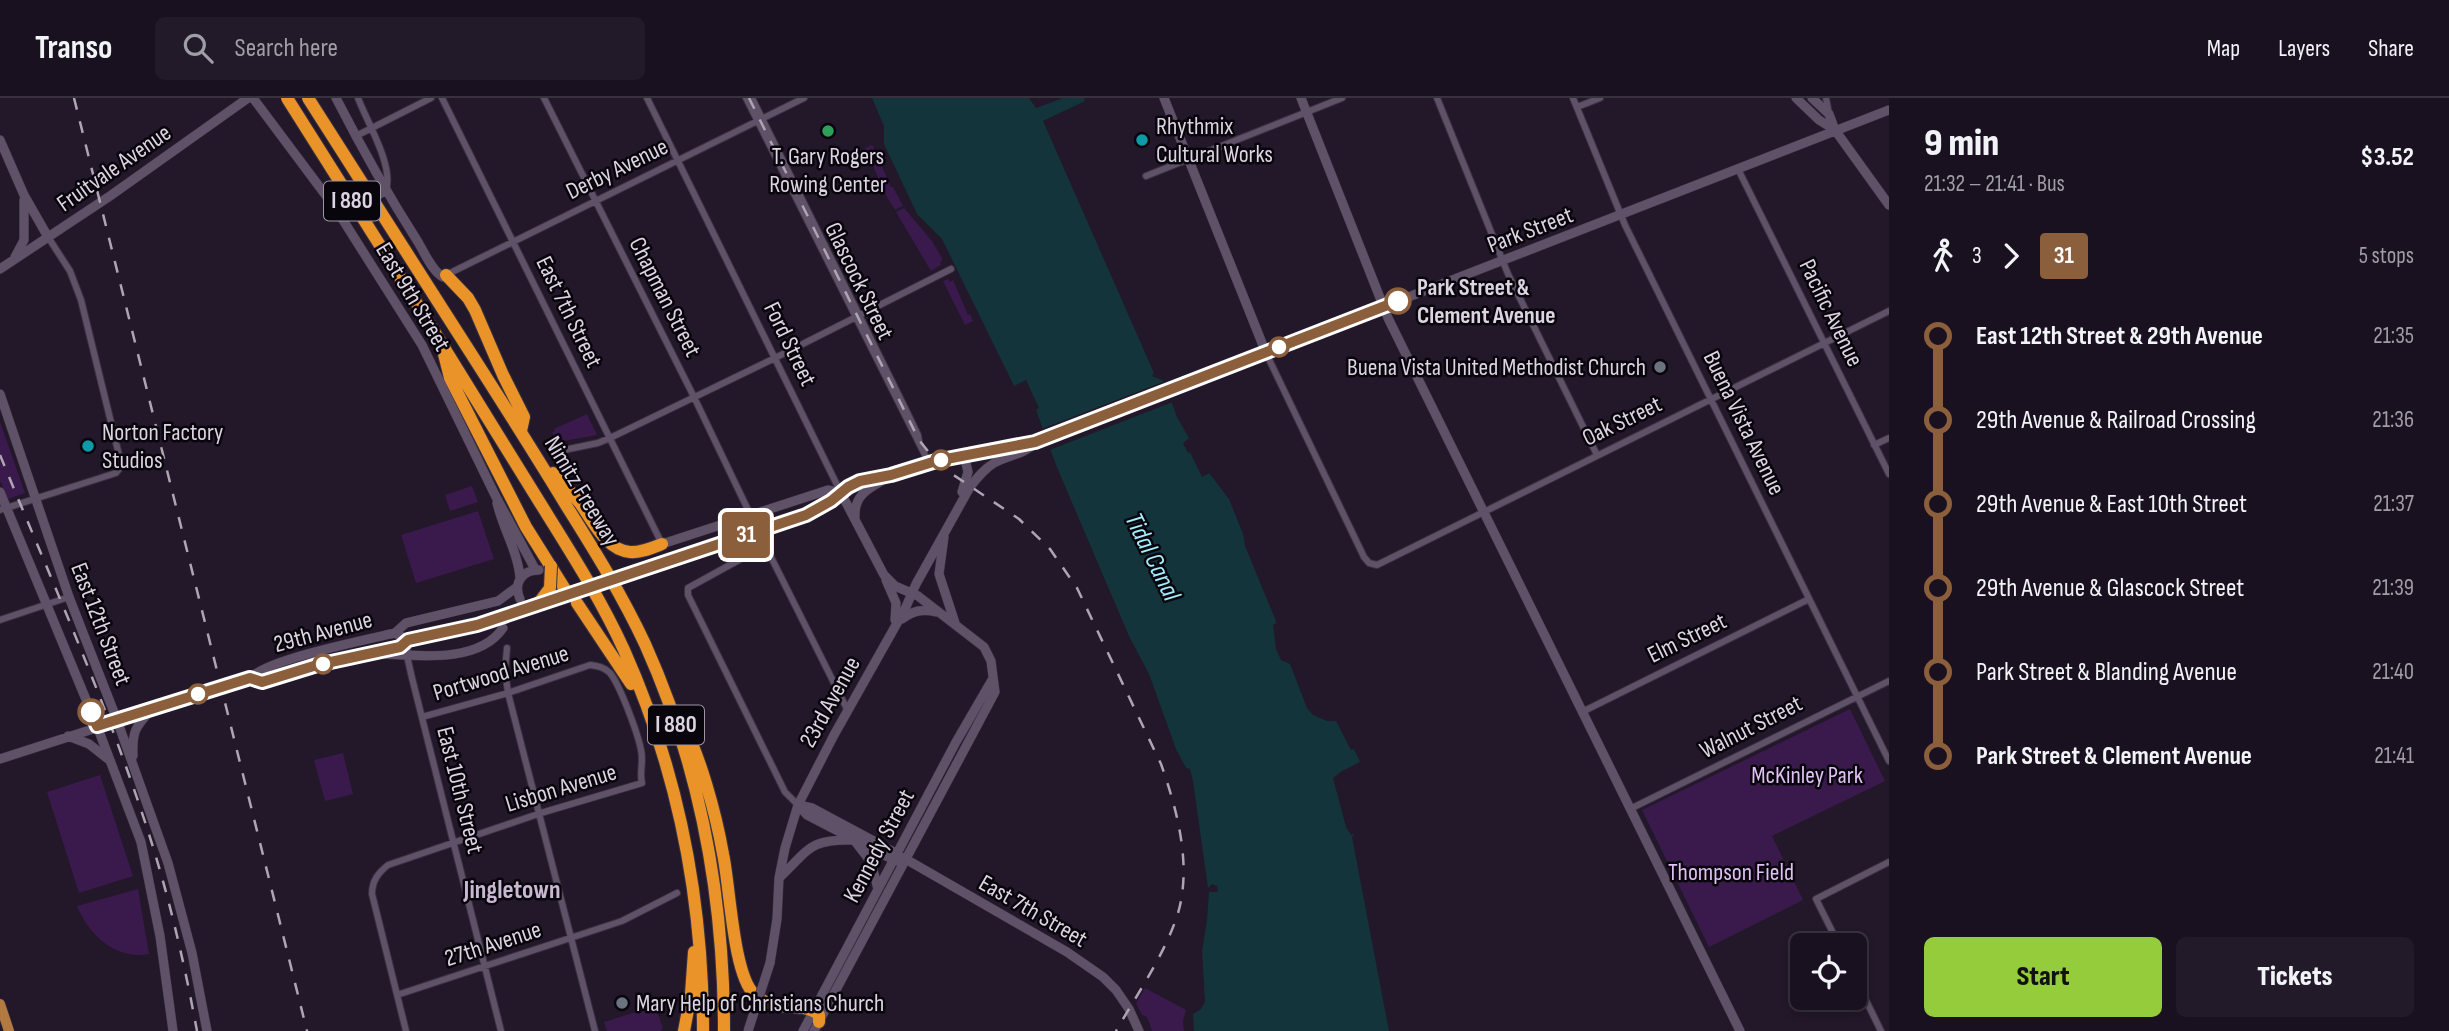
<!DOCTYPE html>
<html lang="en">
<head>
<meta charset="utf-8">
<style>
	:root { --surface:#1a1120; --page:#231a29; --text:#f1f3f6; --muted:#9f9da5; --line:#38313e; --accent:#95cc3b }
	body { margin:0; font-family:"Sofia Sans Condensed",sans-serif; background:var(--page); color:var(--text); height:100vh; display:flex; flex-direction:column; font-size:26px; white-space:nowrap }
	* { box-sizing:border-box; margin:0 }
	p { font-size:23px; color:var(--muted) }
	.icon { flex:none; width:38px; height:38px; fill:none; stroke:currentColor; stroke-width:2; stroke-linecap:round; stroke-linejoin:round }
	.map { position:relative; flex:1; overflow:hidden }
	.side { display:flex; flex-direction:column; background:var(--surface); width:560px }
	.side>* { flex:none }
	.badge { padding:0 14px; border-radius:5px; font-size:24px; line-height:46px }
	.controls { position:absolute; left:1790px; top:835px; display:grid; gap:14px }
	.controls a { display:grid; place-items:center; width:77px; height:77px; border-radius:10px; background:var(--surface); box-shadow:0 4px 10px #0003,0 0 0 2px var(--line); font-size:35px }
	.map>.badge { position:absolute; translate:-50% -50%; box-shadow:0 0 0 4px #fff }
	.legs { display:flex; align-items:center; gap:10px; height:77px; padding:0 35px; font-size:23px }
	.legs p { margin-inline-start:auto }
	.head { display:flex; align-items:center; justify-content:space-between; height:119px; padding:0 35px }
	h1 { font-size:38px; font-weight:800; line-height:52px }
	.action { display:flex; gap:14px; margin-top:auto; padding:14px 35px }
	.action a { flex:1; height:80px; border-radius:10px; background:var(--accent); color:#111; font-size:28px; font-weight:800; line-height:80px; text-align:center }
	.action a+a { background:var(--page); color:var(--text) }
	ul { padding:0 35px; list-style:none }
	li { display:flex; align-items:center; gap:24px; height:84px; font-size:26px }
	li i { display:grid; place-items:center; width:10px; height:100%; margin:0 9px; background:currentColor }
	li i::after { content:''; width:18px; height:18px; margin:-9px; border:5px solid; border-radius:50%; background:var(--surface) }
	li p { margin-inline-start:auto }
	li:first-child i { background:linear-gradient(#0000 50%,currentColor 0) }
	li:last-child i { background:linear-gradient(currentColor 50%,#0000 0) }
	header { display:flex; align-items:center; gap:42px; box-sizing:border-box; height:98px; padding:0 35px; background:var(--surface); border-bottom:2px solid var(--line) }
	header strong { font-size:33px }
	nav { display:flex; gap:38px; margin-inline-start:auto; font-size:24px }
	.search { width:490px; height:63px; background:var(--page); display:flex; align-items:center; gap:18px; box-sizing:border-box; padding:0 24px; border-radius:10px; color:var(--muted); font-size:26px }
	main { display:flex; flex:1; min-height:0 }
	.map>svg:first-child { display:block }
	.green { fill:#3a1a4c }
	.water { fill:#13343a }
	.pier { fill:#23172a }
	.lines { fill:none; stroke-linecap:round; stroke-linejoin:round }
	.street-casing { stroke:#3a3140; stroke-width:8 }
	.secondary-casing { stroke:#3a3140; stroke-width:10 }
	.primary-casing { stroke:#3a3140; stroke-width:11 }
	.highway-casing { stroke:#3a3140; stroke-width:14 }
	.street { stroke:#5f5167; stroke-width:6 }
	.secondary { stroke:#5f5167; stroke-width:9 }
	.primary { stroke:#b27941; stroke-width:10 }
	.highway { stroke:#e99328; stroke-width:12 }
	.rail { stroke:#aea5b3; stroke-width:2.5; stroke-dasharray:12 12; stroke-linecap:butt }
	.secondary-bridge-casing { stroke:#3a3140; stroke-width:10; stroke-linecap:butt }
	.highway-bridge-casing { stroke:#3a3140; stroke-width:14; stroke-linecap:butt }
	.secondary-bridge { stroke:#5f5167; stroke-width:9 }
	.highway-bridge { stroke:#e99328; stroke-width:12 }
	.line-1-casing { stroke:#fff; stroke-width:16 }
	.line-1 { stroke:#8b5e3c; stroke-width:10 }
	.leisure-dot { fill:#2e9e5b; stroke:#09050c; stroke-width:2.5 }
	.culture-dot { fill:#0f9aa8; stroke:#09050c; stroke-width:2.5 }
	.stop-1-dot { fill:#fff; stroke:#8b5e3c; stroke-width:3.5 }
	.worship-dot { fill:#6b7280; stroke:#09050c; stroke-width:2.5 }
	.labels { text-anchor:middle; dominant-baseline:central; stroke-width:5; stroke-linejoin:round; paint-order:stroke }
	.shield { fill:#09050c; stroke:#9d96a1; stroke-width:2 }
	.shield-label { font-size:23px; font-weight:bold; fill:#dcd4e1 }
	.poi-label { font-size:24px; fill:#dcd4e1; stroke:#09050c; text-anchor:start }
	.street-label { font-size:24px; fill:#dcd4e1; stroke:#09050c }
	.stop-label { font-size:24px; font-weight:bold; fill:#dcd4e1; stroke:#09050c; text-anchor:start }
	.park-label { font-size:24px; fill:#dfc0f3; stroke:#09050c }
	.water-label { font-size:26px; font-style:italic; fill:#a3eeff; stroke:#09050c }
	.neighbourhood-label { font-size:26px; font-weight:bold; fill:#c8b8d2; stroke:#09050c }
</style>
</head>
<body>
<header>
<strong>Transo</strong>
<div class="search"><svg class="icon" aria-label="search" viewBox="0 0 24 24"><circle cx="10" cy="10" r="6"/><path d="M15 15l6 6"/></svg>Search here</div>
<nav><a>Map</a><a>Layers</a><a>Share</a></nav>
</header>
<main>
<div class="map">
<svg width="1889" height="933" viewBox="0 0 1889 933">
	<rect width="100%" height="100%" fill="#23172a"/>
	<path class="green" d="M 871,47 L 873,48 L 891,89 L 893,89 L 903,108 L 895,112 L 883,92 L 871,63 L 862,52 Z
		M 904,110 L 932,143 L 943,162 L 940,164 L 941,167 L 931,173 L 896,114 Z
		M 948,181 L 950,184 L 953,182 L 968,217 L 970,216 L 973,223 L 965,227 L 943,183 Z
		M 587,316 L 597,337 L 558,344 L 552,334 L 555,333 L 554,331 Z
		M 0,324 L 25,395 L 8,401 L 0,383 Z
		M 472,388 L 478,404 L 450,413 L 445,397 Z
		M 478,413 L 494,461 L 416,485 L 401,437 Z
		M 1850,611 L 1885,683 L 1772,738 L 1803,802 L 1709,849 L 1642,712 Z
		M 343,655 L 353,696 L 325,703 L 314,662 Z
		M 100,677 L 133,778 L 79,795 L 47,694 Z
		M 138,791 L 149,856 C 115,862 89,837 77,808 Z
		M 1145,890 L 1188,913 L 1187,933 L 1152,933 L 1147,919 L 1142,917 L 1136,905 Z
		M 655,908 L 663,930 L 661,933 L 607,933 L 604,924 Z"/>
	<path class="water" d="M 872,0 L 1029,0 L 1036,10 L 1063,0 L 1084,0 L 1085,3 L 1043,23 L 1154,275 L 1152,278 L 1164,283 L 1177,319 L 1209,375 L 1229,401 L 1243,436 L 1245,448 L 1278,528 L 1327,620 L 1333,617 L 1351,652 L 1354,651 L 1361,666 L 1338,679 L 1355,736 L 1352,739 L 1389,933 L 1187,933 L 1186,924 L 1200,902 L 1197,857 L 1205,819 L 1205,793 L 1186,670 L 1176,651 L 1149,576 L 1129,538 L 1056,367 L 1036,312 L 1039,310 L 1026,282 L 1014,288 L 942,141 L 917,116 L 884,46 L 884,28 Z"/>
	<path class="pier" d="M 1168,282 L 1175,303 L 1047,353 L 1039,332 Z
		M 1192,338 L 1212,374 L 1202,379 L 1190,354 L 1188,355 L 1183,345 Z
		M 1278,524 L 1299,555 L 1328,616 L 1333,617 L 1336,623 L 1327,623 L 1313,617 L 1307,610 L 1290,566 L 1281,562 L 1276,551 L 1273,527 Z
		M 1360,664 L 1362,668 L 1342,679 L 1359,735 L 1351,737 L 1346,729 L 1333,680 L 1342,673 Z
		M 1184,669 L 1190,671 L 1193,683 L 1208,790 L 1212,786 L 1217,788 L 1218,794 L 1209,794 L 1207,822 L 1202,853 L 1205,904 L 1201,911 L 1193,916 L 1194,933 L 1184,933 L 1183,923 L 1186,912 L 1197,902 L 1198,880 L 1194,855 L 1205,819 L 1205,793 Z"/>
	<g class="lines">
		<defs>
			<path id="street" d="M 358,0 C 367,24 394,68 386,92
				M 442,0 L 662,446
				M 544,0 L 694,299 L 750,416
				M 647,0 L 841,395
				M 746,0 L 929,365
				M 752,0 L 905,310 L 918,337 L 919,343
				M 1437,0 L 1508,176 L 1597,357
				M 1573,0 L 1625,127 L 1889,663
				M 1826,0 L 1829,16
				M 1577,9 L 1600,0
				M 356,38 L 431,0
				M 1738,71 L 1889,376
				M 1146,78 L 1342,0
				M 446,177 L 804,0
				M 1266,255 L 1364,459 L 1369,465 L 1377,467 L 1889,213
				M 1874,347 L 1889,340
				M 564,352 L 598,345 L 610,340 L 775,260 L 951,171
				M 0,412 L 116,375 L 120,370 L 120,361 L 81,202 L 70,173 L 48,139
				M 0,522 L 69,499
				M 408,542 L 407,558 L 412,580 L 501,933
				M 507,550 L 505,572 L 508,595 L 595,933
				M 1582,614 L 1809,501
				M 798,707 L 785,694 L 688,497 L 688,490 L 759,451 L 764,451 L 769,455 L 848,613
				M 1630,711 L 1889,583
				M 1839,847 L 1816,801 L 1889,764
				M 1855,880 L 1881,933
				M 397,897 L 622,823 L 677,795
				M 406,933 L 372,796 C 372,783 378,775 388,767 L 541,715 L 642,685 C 639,674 644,664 641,652 C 638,636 620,587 610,575 C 604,569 598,568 590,567 L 508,595 L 422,619"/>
			<path id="secondary" d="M 253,0 L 336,111 L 422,247 L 495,397 L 535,471
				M 336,0 C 361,49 388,97 418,144 C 424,154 432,173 443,179 L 446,177
				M 1164,0 L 1266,255
				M 1301,0 L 1388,220 L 1740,933
				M 1796,0 L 1819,22 L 1835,32
				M 1812,0 L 1829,16 L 1835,32 L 1889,107
				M 0,42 L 24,97 L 48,139
				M 342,120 L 386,92
				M 15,159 L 24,142 L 24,102
				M 0,171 L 110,98 L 248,0
				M 0,296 L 69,499 L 117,622 L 168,765 L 192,855 L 207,933
				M 0,394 L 97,628 L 141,744 L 160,838 L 173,933
				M 962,394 L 968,374 L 964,357
				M 497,405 C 503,431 518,454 520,480
				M 855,419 C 854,397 868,391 885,381
				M 944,439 L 939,476 L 955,525
				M 662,446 L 828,392 L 841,395
				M 681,459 L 806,417 L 831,403 L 848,389 L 861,383 L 891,377 L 936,363 L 1036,344 L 1889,12
				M 886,482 L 896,505 L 895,522
				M 520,501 C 513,485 522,472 539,472
				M 902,521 C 914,512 922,511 937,514
				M 395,535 L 406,525 L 498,503 L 517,489
				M 384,556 C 421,558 479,565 503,530
				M 251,580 L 262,584 L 317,567 L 400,549 L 408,542 L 477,527
				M 68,638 L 89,646 L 108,661
				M 133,658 C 132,634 135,629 151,612
				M 0,661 L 251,580 C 264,562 369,541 395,535 L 408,542
				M 798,707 L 812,710 L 883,748 L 1067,854 L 1103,879 L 1116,892 L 1129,911 L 1139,933
				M 799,708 L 807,717 L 896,763
				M 779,780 C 810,751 808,741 854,742 L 871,764 L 878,791
				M 770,865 L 777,821 L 779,780 L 785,750 L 798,707 L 834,637 L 905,511 L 916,486 L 970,389 C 977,380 984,371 994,365 C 1008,357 1024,357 1036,344
				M 803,933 L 956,644 L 992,582
				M 814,933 L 995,594 L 991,563 L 984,549 L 918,498 L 895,488 L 884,477 L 841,395"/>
			<path id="primary" d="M 0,906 L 9,933"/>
			<path id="highway" d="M 446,177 L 468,200 L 475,212 L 503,277 L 524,319 L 521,333
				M 433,196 C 479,268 525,339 569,412 C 596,455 623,499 645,546 C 700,668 724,799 724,933
				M 417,206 C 457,271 497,335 537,400 C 568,450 600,499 624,552 C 678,673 703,801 703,933
				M 444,256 L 450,280 L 526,429 L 568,496
				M 553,375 C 562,384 571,394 579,404 C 592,421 605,452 630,454 C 641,455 652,450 662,446
				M 577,505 L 631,586
				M 681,622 C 700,657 716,716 723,756 C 730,788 733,876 754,896 C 776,917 803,902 819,917 L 819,924
				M 684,933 L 691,896 L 694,854"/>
		</defs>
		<use href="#street" class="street-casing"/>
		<use href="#secondary" class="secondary-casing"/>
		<use href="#primary" class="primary-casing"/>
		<use href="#highway" class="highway-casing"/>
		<use href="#street" class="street"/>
		<use href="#secondary" class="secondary"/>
		<use href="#primary" class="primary"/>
		<use href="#highway" class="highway"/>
		<path class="rail" d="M 74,0 L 307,933
			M 749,0 L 919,342 L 936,363 L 952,376 L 1019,421 L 1050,451 L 1077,490 L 1161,666 C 1178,714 1194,774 1175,824 C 1161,862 1136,898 1116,933
			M 0,357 C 50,479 105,601 146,727 C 168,794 184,863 197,933"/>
		<defs>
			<path id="secondary-bridge" d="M 477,527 L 681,459
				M 748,933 L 770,865"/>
			<path id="highway-bridge" d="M 287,0 L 417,206
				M 308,0 L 433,196
				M 538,506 L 550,490 L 551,468"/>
		</defs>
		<use href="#secondary-bridge" class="secondary-bridge-casing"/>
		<use href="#highway-bridge" class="highway-bridge-casing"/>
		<use href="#secondary-bridge" class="secondary-bridge"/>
		<use href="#highway-bridge" class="highway-bridge"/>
	</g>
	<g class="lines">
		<defs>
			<path id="line-1" d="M 91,614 L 97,628 L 250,580 L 262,584 L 317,567 L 400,549 L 408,542 L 477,527 L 806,417 L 831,403 L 848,389 L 860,383 L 891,377 L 936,363 L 1035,344 L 1398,203"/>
		</defs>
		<use href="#line-1" class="line-1-casing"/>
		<use href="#line-1" class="line-1"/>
	</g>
	<circle class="leisure-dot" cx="828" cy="33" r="7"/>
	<g class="culture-dot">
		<circle cx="1142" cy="42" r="7"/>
		<circle cx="88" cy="348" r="7"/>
	</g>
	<g class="stop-1-dot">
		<circle cx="1398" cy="203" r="12"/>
		<circle cx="1279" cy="249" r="9"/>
		<circle cx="941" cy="362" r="9"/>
		<circle cx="323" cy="566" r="9"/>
		<circle cx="198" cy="596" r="9"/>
		<circle cx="91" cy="614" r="12"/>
	</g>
	<g class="worship-dot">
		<circle cx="1660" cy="269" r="7"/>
		<circle cx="622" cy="905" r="7"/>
	</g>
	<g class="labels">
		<g class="shield">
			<rect x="324" y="83.5" width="56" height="39" rx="5"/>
			<rect x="648" y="607.5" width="56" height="39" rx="5"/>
		</g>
		<g class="shield-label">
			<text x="352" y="103">I 880</text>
			<text x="676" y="627">I 880</text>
		</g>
		<g class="poi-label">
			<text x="1156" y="28">Rhythmix<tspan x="1156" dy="28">Cultural Works</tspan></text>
			<text x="828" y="58" text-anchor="middle">T. Gary Rogers<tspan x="828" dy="28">Rowing Center</tspan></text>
			<text x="1646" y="269" text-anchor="end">Buena Vista United Methodist Church</text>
			<text x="102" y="334">Norton Factory<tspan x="102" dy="28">Studios</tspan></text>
			<text x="636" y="905">Mary Help of Christians Church</text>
		</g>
		<g class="street-label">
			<text transform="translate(114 70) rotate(-35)">Fruitvale Avenue</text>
			<text transform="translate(617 71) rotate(-26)">Derby Avenue</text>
			<text transform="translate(1530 132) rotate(-21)">Park Street</text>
			<text transform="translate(859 183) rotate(64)">Glascock Street</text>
			<text transform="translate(413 199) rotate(59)">East 9th Street</text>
			<text transform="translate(665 199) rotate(63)">Chapman Street</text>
			<text transform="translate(569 214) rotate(64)">East 7th Street</text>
			<text transform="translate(1831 215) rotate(64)">Pacific Avenue</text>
			<text transform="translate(790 246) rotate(64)">Ford Street</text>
			<text transform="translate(1622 323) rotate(-26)">Oak Street</text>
			<text transform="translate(1744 325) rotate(64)">Buena Vista Avenue</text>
			<text transform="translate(582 393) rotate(59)">Nimitz Freeway</text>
			<text transform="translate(101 526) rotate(69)">East 12th Street</text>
			<text transform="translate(323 534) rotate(-15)">29th Avenue</text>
			<text transform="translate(1687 540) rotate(-26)">Elm Street</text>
			<text transform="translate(501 575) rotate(-17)">Portwood Avenue</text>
			<text transform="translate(830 604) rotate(-61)">23rd Avenue</text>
			<text transform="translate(1751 629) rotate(-27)">Walnut Street</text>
			<text transform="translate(561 690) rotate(-17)">Lisbon Avenue</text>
			<text transform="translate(460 692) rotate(76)">East 10th Street</text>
			<text transform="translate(879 748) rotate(-62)">Kennedy Street</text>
			<text transform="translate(1033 813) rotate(30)">East 7th Street</text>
			<text transform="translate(493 846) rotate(-18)">27th Avenue</text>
		</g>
		<g class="stop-label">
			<text x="1417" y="189">Park Street &amp;<tspan x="1417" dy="28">Clement Avenue</tspan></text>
		</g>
		<g class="park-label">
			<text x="1807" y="677">McKinley Park</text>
			<text x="1731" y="774">Thompson Field</text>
		</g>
		<g class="water-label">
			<text transform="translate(1152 459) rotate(64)">Tidal Canal</text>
		</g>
		<g class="neighbourhood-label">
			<text x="512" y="792">Jingletown</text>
		</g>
	</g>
</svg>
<div class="controls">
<a><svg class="icon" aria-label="locate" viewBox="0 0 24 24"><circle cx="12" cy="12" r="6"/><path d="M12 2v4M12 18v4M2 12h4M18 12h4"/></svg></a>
</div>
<b class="badge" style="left:746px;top:437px;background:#8b5e3c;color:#fff">31</b>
</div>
<section class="side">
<div class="head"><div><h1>9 min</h1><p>21:32 – 21:41 · Bus</p></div><b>$3.52</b></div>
<div class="legs"><svg class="icon" aria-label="walk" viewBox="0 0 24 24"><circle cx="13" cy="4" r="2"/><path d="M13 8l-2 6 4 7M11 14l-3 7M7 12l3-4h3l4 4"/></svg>3<svg class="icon" aria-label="forward" viewBox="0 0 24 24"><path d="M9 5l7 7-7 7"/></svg><b class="badge" style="background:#8b5e3c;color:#fff">31</b><p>5 stops</p></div>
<ul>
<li><i style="color:#8b5e3c"></i><b>East 12th Street &amp; 29th Avenue</b><p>21:35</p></li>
<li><i style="color:#8b5e3c"></i><span>29th Avenue &amp; Railroad Crossing</span><p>21:36</p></li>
<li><i style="color:#8b5e3c"></i><span>29th Avenue &amp; East 10th Street</span><p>21:37</p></li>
<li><i style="color:#8b5e3c"></i><span>29th Avenue &amp; Glascock Street</span><p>21:39</p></li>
<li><i style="color:#8b5e3c"></i><span>Park Street &amp; Blanding Avenue</span><p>21:40</p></li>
<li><i style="color:#8b5e3c"></i><b>Park Street &amp; Clement Avenue</b><p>21:41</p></li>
</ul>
<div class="action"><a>Start</a><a>Tickets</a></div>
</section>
</main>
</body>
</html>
